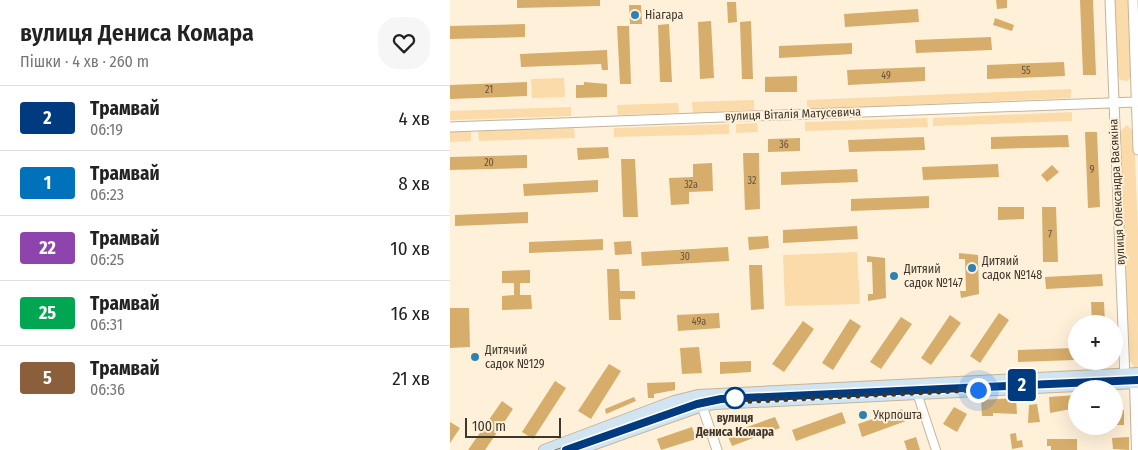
<!DOCTYPE html>
<html lang="uk">
<head>
<meta charset="utf-8">
<style>
	:root { --surface:#fff; --page:#f6f6f6; --text:#222; --muted:#767676; --line:#e0e0e0 }
	body { margin:0; font-family:"Fira Sans Condensed",sans-serif; background:var(--page); color:var(--text); height:100vh; display:flex; flex-direction:column; font-size:19px; white-space:nowrap }
	* { box-sizing:border-box; margin:0 }
	p { font-size:16px; color:var(--muted) }
	.icon { flex:none; width:28px; height:28px; fill:none; stroke:currentColor; stroke-width:2; stroke-linecap:round; stroke-linejoin:round }
	.map { position:relative; flex:1; overflow:hidden }
	.side { display:flex; flex-direction:column; background:var(--surface); width:450px }
	.side>* { flex:none }
	.badge { padding:0 10px; border-radius:4px; font-size:18px; line-height:32px }
	.tools { position:absolute; left:618px; top:315px; display:grid; gap:10px }
	.tools a { display:grid; place-items:center; width:55px; height:55px; border-radius:50%; background:var(--surface); box-shadow:0 5px 20px #0002; font-size:25px }
	.scale { position:absolute; left:15px; bottom:12px; width:96px; box-sizing:border-box; padding-left:5px; border:2px solid #3d362b; border-top:0; font-size:14px; line-height:18px; white-space:nowrap; color:#3d362b; -webkit-text-stroke:4px #fff0da; paint-order:stroke }
	.you { position:absolute; width:25px; height:25px; margin:-12px; border:4px solid #fff; border-radius:50%; background:#1a73e8; box-shadow:0 0 0 8px #1a73e833 }
	.map>.badge { position:absolute; translate:-50% -50%; box-shadow:0 0 0 2px #fff }
	.round { display:grid; place-items:center; flex:none; width:52px; height:52px; border-radius:20px; background:var(--page) }
	.summary { display:flex; align-items:center; justify-content:space-between; height:85px; padding:0 20px }
	h1 { font-size:24px; font-weight:600; line-height:38px }
	ul { padding:0; list-style:none }
	li { display:flex; align-items:center; gap:15px; height:65px; padding:0 20px; border-top:1px solid var(--line) }
	li div { flex:1 }
	li b { display:block; font-size:19px }
	li em { font-style:normal }
	li .badge { min-width:55px; font-weight:700; text-align:center }
	main { display:flex; flex:1; min-height:0 }
	.map>svg:first-child { display:block }
	.green { fill:#fbdba9 }
	.building { fill:#d6ad6a }
	.lines { fill:none; stroke-linecap:round; stroke-linejoin:round }
	.minor-casing { stroke:#c5b499; stroke-width:10 }
	.tertiary-casing { stroke:#c5b499; stroke-width:11 }
	.secondary-casing { stroke:#c5b499; stroke-width:12 }
	.minor { stroke:#fff; stroke-width:8 }
	.tertiary { stroke:#fff; stroke-width:9 }
	.secondary { stroke:#d0e5f1; stroke-width:10 }
	.tram { stroke:#7f7566; stroke-width:1 }
	.line-casing { stroke:#fff; stroke-width:11 }
	.line { stroke:#003b80; stroke-width:8 }
	.walk { stroke:#3d362b; stroke-width:5; stroke-dasharray:0 9 }
	.poi-dot { fill:#2d82b2; stroke:#fff0da; stroke-width:2 }
	.stop-dot { fill:#fff; stroke:#003b80; stroke-width:2.5 }
	.labels { text-anchor:middle; dominant-baseline:central; stroke-width:4; stroke-linejoin:round; paint-order:stroke }
	.number-label { font-size:10px; fill:#63543b }
	.poi-label { font-size:12px; fill:#3d362b; stroke:#fff0da; text-anchor:start }
	.street-label { font-size:12px; fill:#3d362b; stroke:#fff0da }
	.stop-label { font-size:12px; font-weight:bold; fill:#3d362b; stroke:#fff0da }
</style>
</head>
<body>
<main>
<section class="side">
<div class="summary"><div><h1>вулиця Дениса Комара</h1><p>Пішки · 4 хв · 260 m</p></div><a class="round"><svg class="icon" aria-label="heart" viewBox="0 0 24 24"><path d="M12 20l-8-8c-3-5 5-10 8-4 3-6 11-1 8 4z"/></svg></a></div>
<ul>
<li><span class="badge" style="background:#003b80;color:#fff">2</span><div><b>Трамвай</b><p>06:19</p></div><em>4 хв</em></li>
<li><span class="badge" style="background:#0072bc;color:#fff">1</span><div><b>Трамвай</b><p>06:23</p></div><em>8 хв</em></li>
<li><span class="badge" style="background:#8e44ad;color:#fff">22</span><div><b>Трамвай</b><p>06:25</p></div><em>10 хв</em></li>
<li><span class="badge" style="background:#00a651;color:#fff">25</span><div><b>Трамвай</b><p>06:31</p></div><em>16 хв</em></li>
<li><span class="badge" style="background:#8b5e3c;color:#fff">5</span><div><b>Трамвай</b><p>06:36</p></div><em>21 хв</em></li>
</ul>
</section>
<div class="map">
<svg width="688" height="450" viewBox="0 0 688 450">
	<rect width="100%" height="100%" fill="#fff0da"/>
	<path class="green" d="M 665,0 L 679,0 L 682,76 L 677,81 L 670,80 L 667,74 Z
		M 114,78 L 115,97 L 82,98 L 81,79 Z
		M 621,89 L 621,98 L 357,109 L 357,100 Z
		M 304,100 L 304,110 L 243,113 L 242,102 Z
		M 228,103 L 229,113 L 168,115 L 167,105 Z
		M 121,107 L 121,116 L 0,120 L 0,111 Z
		M 622,112 L 622,121 L 483,126 L 483,118 Z
		M 477,118 L 478,127 L 355,131 L 355,122 Z
		M 307,123 L 308,132 L 286,133 L 286,124 Z
		M 279,124 L 279,134 L 164,137 L 164,128 Z
		M 677,125 L 684,132 L 688,232 L 688,367 L 685,368 L 679,360 L 669,132 Z
		M 124,128 L 125,138 L 29,141 L 28,131 Z
		M 21,131 L 21,141 L 0,142 L 0,132 Z
		M 407,252 L 410,304 L 335,306 L 333,255 Z"/>
	<path class="building" d="M 67,0 L 150,0 L 150,6 L 67,8 Z
		M 546,0 L 557,0 L 557,8 L 547,9 Z
		M 630,0 L 643,0 L 646,75 L 633,75 Z
		M 277,2 L 286,2 L 287,22 L 278,23 Z
		M 179,5 L 191,5 L 192,24 L 180,24 Z
		M 468,9 L 469,22 L 395,27 L 394,14 Z
		M 545,18 L 564,25 L 562,31 L 543,25 Z
		M 261,21 L 264,78 L 250,79 L 248,22 Z
		M 301,21 L 303,79 L 292,79 L 290,22 Z
		M 75,24 L 75,37 L 0,39 L 0,26 Z
		M 219,24 L 222,82 L 210,82 L 208,25 Z
		M 167,26 L 179,26 L 181,84 L 170,84 Z
		M 541,37 L 542,50 L 466,53 L 465,40 Z
		M 402,43 L 402,54 L 329,58 L 329,46 Z
		M 157,50 L 158,70 L 152,70 L 151,64 L 71,67 L 70,54 Z
		M 614,62 L 615,76 L 537,79 L 537,65 Z
		M 475,67 L 475,81 L 398,85 L 397,70 Z
		M 347,76 L 347,92 L 315,92 L 315,77 Z
		M 77,82 L 77,96 L 0,99 L 0,85 Z
		M 134,82 L 157,84 L 157,97 L 126,98 L 126,85 L 134,85 Z
		M 635,132 L 647,132 L 650,207 L 638,208 Z
		M 618,135 L 619,147 L 541,149 L 541,137 Z
		M 474,137 L 475,150 L 399,152 L 398,140 Z
		M 350,138 L 350,151 L 318,152 L 318,139 Z
		M 158,147 L 159,158 L 128,160 L 127,148 Z
		M 293,153 L 309,153 L 310,209 L 295,210 Z
		M 77,155 L 77,168 L 0,170 L 0,157 Z
		M 171,159 L 185,159 L 188,217 L 173,217 Z
		M 262,163 L 263,191 L 239,192 L 239,204 L 221,205 L 219,178 L 243,177 L 243,164 Z
		M 548,164 L 549,177 L 473,180 L 472,167 Z
		M 602,165 L 609,172 L 597,182 L 591,175 Z
		M 407,169 L 408,182 L 331,185 L 331,172 Z
		M 148,180 L 148,192 L 74,196 L 73,184 Z
		M 479,196 L 479,208 L 401,211 L 401,199 Z
		M 548,207 L 574,207 L 574,219 L 548,220 Z
		M 592,207 L 606,207 L 608,262 L 593,262 Z
		M 78,212 L 78,223 L 5,226 L 5,215 Z
		M 407,226 L 408,239 L 333,243 L 333,230 Z
		M 318,236 L 319,248 L 299,250 L 298,237 Z
		M 153,239 L 153,250 L 79,253 L 79,242 Z
		M 181,241 L 182,254 L 165,255 L 164,242 Z
		M 278,247 L 279,261 L 192,266 L 191,252 Z
		M 509,253 L 528,255 L 529,294 L 511,298 L 510,291 L 516,291 L 515,259 L 509,259 Z
		M 417,256 L 435,258 L 436,298 L 418,301 L 418,294 L 423,294 L 422,262 L 417,262 Z
		M 299,265 L 312,265 L 314,309 L 301,310 Z
		M 157,269 L 169,269 L 170,291 L 185,291 L 185,299 L 170,299 L 171,320 L 159,320 Z
		M 80,270 L 80,283 L 70,283 L 70,295 L 81,295 L 82,309 L 52,310 L 52,296 L 64,295 L 64,283 L 52,283 L 52,271 Z
		M 652,274 L 653,286 L 596,289 L 595,277 Z
		M 641,302 L 654,302 L 655,324 L 642,324 Z
		M 0,308 L 19,308 L 20,347 L 0,348 Z
		M 269,313 L 270,328 L 228,331 L 227,315 Z
		M 549,313 L 559,320 L 530,363 L 520,356 Z
		M 500,315 L 511,323 L 481,365 L 471,358 Z
		M 451,317 L 462,324 L 431,369 L 420,362 Z
		M 400,319 L 411,326 L 383,370 L 372,363 Z
		M 353,321 L 364,329 L 334,372 L 322,364 Z
		M 249,347 L 252,373 L 232,374 L 230,348 Z
		M 624,348 L 624,360 L 568,362 L 568,350 Z
		M 301,361 L 301,372 L 270,374 L 270,362 Z
		M 159,364 L 171,371 L 141,419 L 128,411 Z
		M 105,381 L 116,388 L 83,439 L 72,432 Z
		M 225,382 L 225,390 L 204,394 L 204,398 L 198,398 L 197,383 Z
		M 626,395 L 626,408 L 600,413 L 599,397 Z
		M 184,397 L 186,401 L 156,414 L 155,409 Z
		M 566,398 L 567,414 L 543,413 L 543,416 L 532,416 L 531,400 Z
		M 52,401 L 63,409 L 35,450 L 18,450 Z
		M 587,404 L 590,422 L 578,423 L 579,405 Z
		M 504,407 L 517,414 L 507,432 L 493,424 Z
		M 452,409 L 456,421 L 412,437 L 408,424 Z
		M 664,410 L 674,410 L 674,425 L 664,425 Z
		M 392,412 L 396,423 L 346,441 L 342,430 Z
		M 325,417 L 330,428 L 282,446 L 277,434 Z
		M 0,422 L 10,428 L 0,443 Z
		M 242,427 L 246,439 L 211,450 L 207,439 Z
		M 566,433 L 567,441 L 572,440 L 573,447 L 562,449 L 560,434 Z
		M 466,437 L 470,450 L 457,450 L 454,441 Z
		M 679,437 L 679,450 L 663,449 L 662,438 Z
		M 597,439 L 627,439 L 627,450 L 601,450 L 601,446 L 597,446 Z"/>
	<g class="lines">
		<defs>
			<path id="minor" d="M 684,383 L 686,450
				M 467,393 L 486,450"/>
			<path id="tertiary" d="M 660,0 L 675,379
				M 683,0 L 688,150
				M 0,127 L 686,102
				M 250,400 L 267,450"/>
			<path id="secondary" d="M 94,450 L 224,401 L 248,395 L 688,373
				M 128,450 L 252,406 L 265,404 L 688,383"/>
		</defs>
		<use href="#minor" class="minor-casing"/>
		<use href="#tertiary" class="tertiary-casing"/>
		<use href="#secondary" class="secondary-casing"/>
		<use href="#minor" class="minor"/>
		<use href="#tertiary" class="tertiary"/>
		<use href="#secondary" class="secondary"/>
		<path class="tram" d="M 105,450 L 245,401 L 270,396 L 688,377"/>
	</g>
	<g class="lines">
		<defs>
			<path id="line" d="M 116,450 L 247,404 L 271,399 L 688,380"/>
		</defs>
		<use href="#line" class="line-casing"/>
		<use href="#line" class="line"/>
		<path class="walk" d="M 285,398 L 286,402 L 528,390"/>
	</g>
	<g class="poi-dot">
		<circle cx="185" cy="15" r="5"/>
		<circle cx="522" cy="268" r="5"/>
		<circle cx="444" cy="276" r="5"/>
		<circle cx="25" cy="357" r="5"/>
		<circle cx="413" cy="415" r="5"/>
	</g>
	<circle class="stop-dot" cx="285" cy="398" r="10"/>
	<g class="labels">
		<g class="number-label">
			<text x="576" y="71">55</text>
			<text x="436" y="76">49</text>
			<text x="39" y="90">21</text>
			<text x="334" y="145">36</text>
			<text x="39" y="163">20</text>
			<text x="642" y="170">9</text>
			<text x="302" y="181">32</text>
			<text x="241" y="185">32а</text>
			<text x="600" y="235">7</text>
			<text x="235" y="257">30</text>
			<text x="249" y="322">49а</text>
		</g>
		<g class="poi-label">
			<text x="195" y="15">Ніагара</text>
			<text x="532" y="261">Дитяий<tspan x="532" dy="14">садок №148</tspan></text>
			<text x="454" y="269">Дитяий<tspan x="454" dy="14">садок №147</tspan></text>
			<text x="35" y="350">Дитячий<tspan x="35" dy="14">садок №129</tspan></text>
			<text x="423" y="415">Укрпошта</text>
		</g>
		<g class="street-label">
			<text transform="translate(343 114) rotate(-2)">вулиця Віталія Матусевича</text>
			<text transform="translate(667 192) rotate(-93)">вулиця Олександра Васякіна</text>
		</g>
		<g class="stop-label">
			<text x="285" y="418">вулиця<tspan x="285" dy="14">Дениса Комара</tspan></text>
		</g>
	</g>
</svg>
<div class="tools">
<a>+</a>
<a>−</a>
</div>
<div class="scale">100 m</div>
<div class="you" style="left:528px;top:390px"></div>
<b class="badge" style="left:572px;top:385px;background:#003b80;color:#fff">2</b>
</div>
</main>
</body>
</html>
